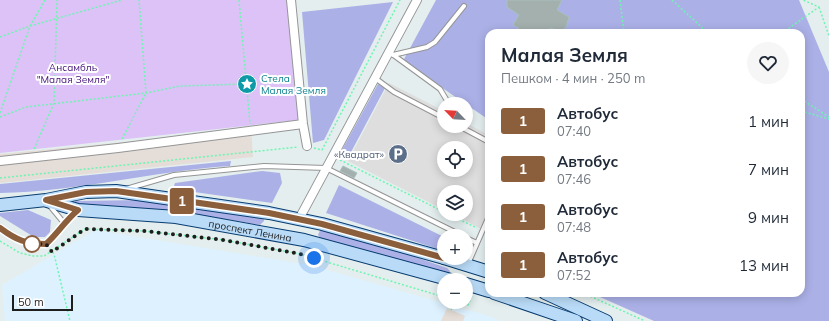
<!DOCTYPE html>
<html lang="ru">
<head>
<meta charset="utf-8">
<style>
	:root { --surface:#fff; --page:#f6f6f7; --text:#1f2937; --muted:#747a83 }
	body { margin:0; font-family:Mulish,sans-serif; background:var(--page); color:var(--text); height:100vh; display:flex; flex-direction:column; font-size:15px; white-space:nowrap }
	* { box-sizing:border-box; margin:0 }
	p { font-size:13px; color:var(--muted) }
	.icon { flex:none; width:22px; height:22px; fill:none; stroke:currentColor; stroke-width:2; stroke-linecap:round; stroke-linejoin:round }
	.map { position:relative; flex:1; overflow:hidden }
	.panel { position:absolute; left:485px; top:29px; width:320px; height:268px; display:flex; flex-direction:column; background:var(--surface); border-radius:12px; box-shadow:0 2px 10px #0003 }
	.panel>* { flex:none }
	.badge { padding:0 8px; border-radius:3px; font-size:14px; line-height:26px }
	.needle { width:26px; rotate:295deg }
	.buttons { position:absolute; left:437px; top:97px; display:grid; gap:8px }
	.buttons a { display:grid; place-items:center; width:36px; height:36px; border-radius:50%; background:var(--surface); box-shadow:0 2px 10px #0003; font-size:20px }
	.scale { position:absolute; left:12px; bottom:10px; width:61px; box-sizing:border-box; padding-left:4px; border:2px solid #1e1e1e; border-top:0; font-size:11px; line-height:14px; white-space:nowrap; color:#1e1e1e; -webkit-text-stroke:3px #fff; paint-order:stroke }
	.you { position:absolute; width:20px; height:20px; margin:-10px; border:3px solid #fff; border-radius:50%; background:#1a73e8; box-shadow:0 0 0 6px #1a73e833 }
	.map>.badge { position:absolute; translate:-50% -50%; box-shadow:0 0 0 2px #fff }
	.round { display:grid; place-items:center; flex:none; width:42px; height:42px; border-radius:21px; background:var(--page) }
	.summary { display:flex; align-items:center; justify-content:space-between; height:68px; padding:0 16px }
	h1 { font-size:19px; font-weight:700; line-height:30px }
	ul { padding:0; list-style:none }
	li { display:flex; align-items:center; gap:12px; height:48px; padding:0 16px }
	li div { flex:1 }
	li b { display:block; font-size:15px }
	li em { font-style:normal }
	li .badge { min-width:44px; font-weight:700; text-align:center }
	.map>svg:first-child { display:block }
	.education { fill:#def1fe }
	.grass { fill:#abb1e7 }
	.park { fill:#dcc2f7 }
	.parking { fill:#dedede; fill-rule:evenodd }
	.plaza { fill:#e4ddd8 }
	.building { fill:#a4b0ae; stroke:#a7c0bc }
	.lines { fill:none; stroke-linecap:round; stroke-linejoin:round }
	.lane-casing { stroke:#959595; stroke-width:6 }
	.street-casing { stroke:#959595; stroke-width:10 }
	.secondary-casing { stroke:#083c71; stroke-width:14 }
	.path { stroke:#6ef5b2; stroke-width:1.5; stroke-dasharray:2 2; stroke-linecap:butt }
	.lane { stroke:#fff; stroke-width:4 }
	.street { stroke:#fff; stroke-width:8 }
	.secondary { stroke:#b9dbf7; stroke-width:12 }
	.line-casing { stroke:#fff; stroke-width:9 }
	.line { stroke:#8b5e3c; stroke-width:6 }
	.walk { stroke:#1e1e1e; stroke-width:4; stroke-dasharray:0 7.2 }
	.stop-dot { fill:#fff; stroke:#8b5e3c; stroke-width:2 }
	.labels { text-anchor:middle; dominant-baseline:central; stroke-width:4; stroke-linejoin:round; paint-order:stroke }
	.park-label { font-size:10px; fill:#420f79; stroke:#fff }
	.culture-label { font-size:10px; fill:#0d838f; stroke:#fff; text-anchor:start }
	.service-label { font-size:10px; fill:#4e5e75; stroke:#fff; text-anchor:end }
	.street-label { font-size:10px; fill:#1e1e1e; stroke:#fff }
</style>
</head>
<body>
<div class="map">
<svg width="829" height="321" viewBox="0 0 829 321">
	<rect width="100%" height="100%" fill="#e4eeee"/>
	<path class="education" d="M 95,230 L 310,265 L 489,316 L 501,321 L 463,321 L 465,316 L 448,308 L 441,321 L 5,321 L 2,285 Z"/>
	<path class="grass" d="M 436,0 L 799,0 L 829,72 L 829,321 L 654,321 L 591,293 L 801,293 L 801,33 L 489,33 L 489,120 L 403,61 Z
		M 393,2 L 324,140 L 313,143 L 302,12 Z
		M 378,84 L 385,88 L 350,154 L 342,150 Z
		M 231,161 L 230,166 C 153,171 77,192 0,193 L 0,184 Z
		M 262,171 L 280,173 L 282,183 L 272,203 L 173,189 L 175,183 Z
		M 339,185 L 444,237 L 444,251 L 326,213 Z
		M 142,200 L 263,215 L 264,221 L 260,225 C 199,214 137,209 75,206 L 75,201 Z
		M 28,210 L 51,220 L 50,232 L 45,237 L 34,237 L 0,216 L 0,213 Z
		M 321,228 L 375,243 L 447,268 L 450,271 L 448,277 L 321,239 L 318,235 Z"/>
	<path class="park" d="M 0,0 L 294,0 L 307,119 L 0,153 Z"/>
	<path class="parking" d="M 389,83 L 444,111 L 444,126 L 466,126 L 466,123 L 489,135 L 489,233 L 452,214 L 466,214 L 466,192 L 444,192 L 444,210 L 348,161 ZM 444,148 L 466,148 L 466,170 L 444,170 Z"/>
	<path class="plaza" d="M 251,130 L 253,157 L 0,183 L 0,154 Z
		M 447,308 L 465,316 L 463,321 L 441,321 Z"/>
	<path class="building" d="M 507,0 L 562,0 L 557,10 L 569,17 L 566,27 L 561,31 L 550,28 L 547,33 L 516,33 L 519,28 L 513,25 L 519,15 L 507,7 Z
		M 343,166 L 357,173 L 354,178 L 340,171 Z"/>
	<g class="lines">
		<defs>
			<path id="lane" d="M 392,54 L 440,89 L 446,99
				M 393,55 L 427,47 L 435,42 L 464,6
				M 375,78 L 394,92 L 444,118
				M 459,126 L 489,142
				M 126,189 L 174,175 L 264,166 L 326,168 L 463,236
				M 50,206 L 64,223
				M 489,216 L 485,225 L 489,227
				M 0,227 C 17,240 26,244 46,244 C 58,234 65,222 76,212
				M 466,238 L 477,243
				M 468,264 L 485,225"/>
			<path id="street" d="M 291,0 L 303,124 L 307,146
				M 0,161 L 118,148 L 303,124
				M 299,219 L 417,0"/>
			<g id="secondary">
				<path id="s1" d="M 47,201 L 78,210 L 176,217 L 304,240 L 451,280"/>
				<path d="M 0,205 L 46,200 L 86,192 L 116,191 L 269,213 L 322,224 L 444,258"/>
				<path d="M 444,258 L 489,272"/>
				<path d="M 466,284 L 489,291"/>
				<path d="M 494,293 L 576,321"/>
				<path d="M 545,293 L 606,321"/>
			</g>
		</defs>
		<use href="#lane" class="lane-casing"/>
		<use href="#street" class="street-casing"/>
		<use href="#secondary" class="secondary-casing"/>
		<path class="path" d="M 239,0 L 250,124
			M 620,0 L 624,33
			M 672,0 L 708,33
			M 819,7 L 829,36
			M 782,33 L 819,7 L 803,0
			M 0,37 L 30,26 L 122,0
			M 801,99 L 829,117
			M 801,111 L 829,119
			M 0,113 L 30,26 L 45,0
			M 0,117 L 26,107 L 146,93 L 180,86 L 247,84
			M 122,139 L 146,93 L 139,0
			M 314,148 L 322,150 L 400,0
			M 34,149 L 54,103 L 57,0
			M 340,160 L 444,212
			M 0,178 L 298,147
			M 448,214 L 477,228
			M 0,241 L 20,253 L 33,256 L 44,256 L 85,229 L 144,231 L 224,240 L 300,254 L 444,297
			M 50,249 L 54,254 L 70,321
			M 583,293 L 645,321
			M 460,302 L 468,305 L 472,296
			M 451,310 L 455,302"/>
		<use href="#lane" class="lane"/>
		<use href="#street" class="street"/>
		<use href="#secondary" class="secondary"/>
	</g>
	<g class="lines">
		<defs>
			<path id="line" d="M 0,228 C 16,240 26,244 46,244 C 58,233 65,221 78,210 L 46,200 L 86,192 L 116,191 L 269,213 L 322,224 L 444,258"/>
		</defs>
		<use href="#line" class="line-casing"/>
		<use href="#line" class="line"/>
		<path class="walk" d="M 32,244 L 29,244 L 46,244 L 52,252 L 85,229 L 144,231 L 224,240 L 300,254 L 314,258"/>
	</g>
	<defs>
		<symbol id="sight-disc" viewBox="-11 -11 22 22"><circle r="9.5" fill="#0f9aa8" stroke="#fff"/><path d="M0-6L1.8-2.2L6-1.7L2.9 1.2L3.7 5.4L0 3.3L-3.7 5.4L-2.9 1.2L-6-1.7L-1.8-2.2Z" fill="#fff"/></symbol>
		<symbol id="parking-disc" viewBox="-11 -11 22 22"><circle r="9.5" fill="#5c6f8a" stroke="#fff"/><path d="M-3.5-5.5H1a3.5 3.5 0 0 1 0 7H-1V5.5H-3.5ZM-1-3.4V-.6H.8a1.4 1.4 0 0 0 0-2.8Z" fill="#fff"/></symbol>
	</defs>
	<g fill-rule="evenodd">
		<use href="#sight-disc" x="236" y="73" width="22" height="22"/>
		<use href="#parking-disc" x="387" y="143" width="22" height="22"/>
	</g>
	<circle class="stop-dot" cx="32" cy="244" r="8"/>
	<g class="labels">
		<g class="park-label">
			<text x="73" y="67">Ансамбль<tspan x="73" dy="12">"Малая Земля"</tspan></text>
		</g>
		<g class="culture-label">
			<text x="261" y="78">Стела<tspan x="261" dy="12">Малая Земля</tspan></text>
		</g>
		<g class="service-label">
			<text x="384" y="154">«Квадрат»</text>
		</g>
		<g class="street-label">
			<text stroke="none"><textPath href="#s1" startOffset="206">проспект Ленина</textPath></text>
		</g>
	</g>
</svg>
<div class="buttons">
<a><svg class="needle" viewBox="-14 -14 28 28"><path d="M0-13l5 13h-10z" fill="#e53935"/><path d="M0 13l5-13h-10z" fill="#747a83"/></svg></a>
<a><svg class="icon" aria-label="locate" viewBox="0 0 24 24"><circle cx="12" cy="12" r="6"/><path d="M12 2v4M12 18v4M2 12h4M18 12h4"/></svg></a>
<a><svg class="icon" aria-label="layers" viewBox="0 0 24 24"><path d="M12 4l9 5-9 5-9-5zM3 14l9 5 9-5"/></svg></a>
<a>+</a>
<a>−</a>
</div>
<div class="scale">50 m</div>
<div class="you" style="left:314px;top:258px"></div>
<b class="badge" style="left:182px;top:201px;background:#8b5e3c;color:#fff">1</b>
<section class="panel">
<div class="summary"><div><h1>Малая Земля</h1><p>Пешком · 4 мин · 250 m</p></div><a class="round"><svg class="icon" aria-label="heart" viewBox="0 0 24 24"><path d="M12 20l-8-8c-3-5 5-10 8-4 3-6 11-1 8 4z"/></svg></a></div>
<ul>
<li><span class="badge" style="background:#8b5e3c;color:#fff">1</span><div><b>Автобус</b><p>07:40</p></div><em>1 мин</em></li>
<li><span class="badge" style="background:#8b5e3c;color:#fff">1</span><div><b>Автобус</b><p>07:46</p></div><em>7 мин</em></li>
<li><span class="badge" style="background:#8b5e3c;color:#fff">1</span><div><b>Автобус</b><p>07:48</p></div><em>9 мин</em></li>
<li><span class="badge" style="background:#8b5e3c;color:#fff">1</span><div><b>Автобус</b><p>07:52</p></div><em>13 мин</em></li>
</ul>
</section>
</div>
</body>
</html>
